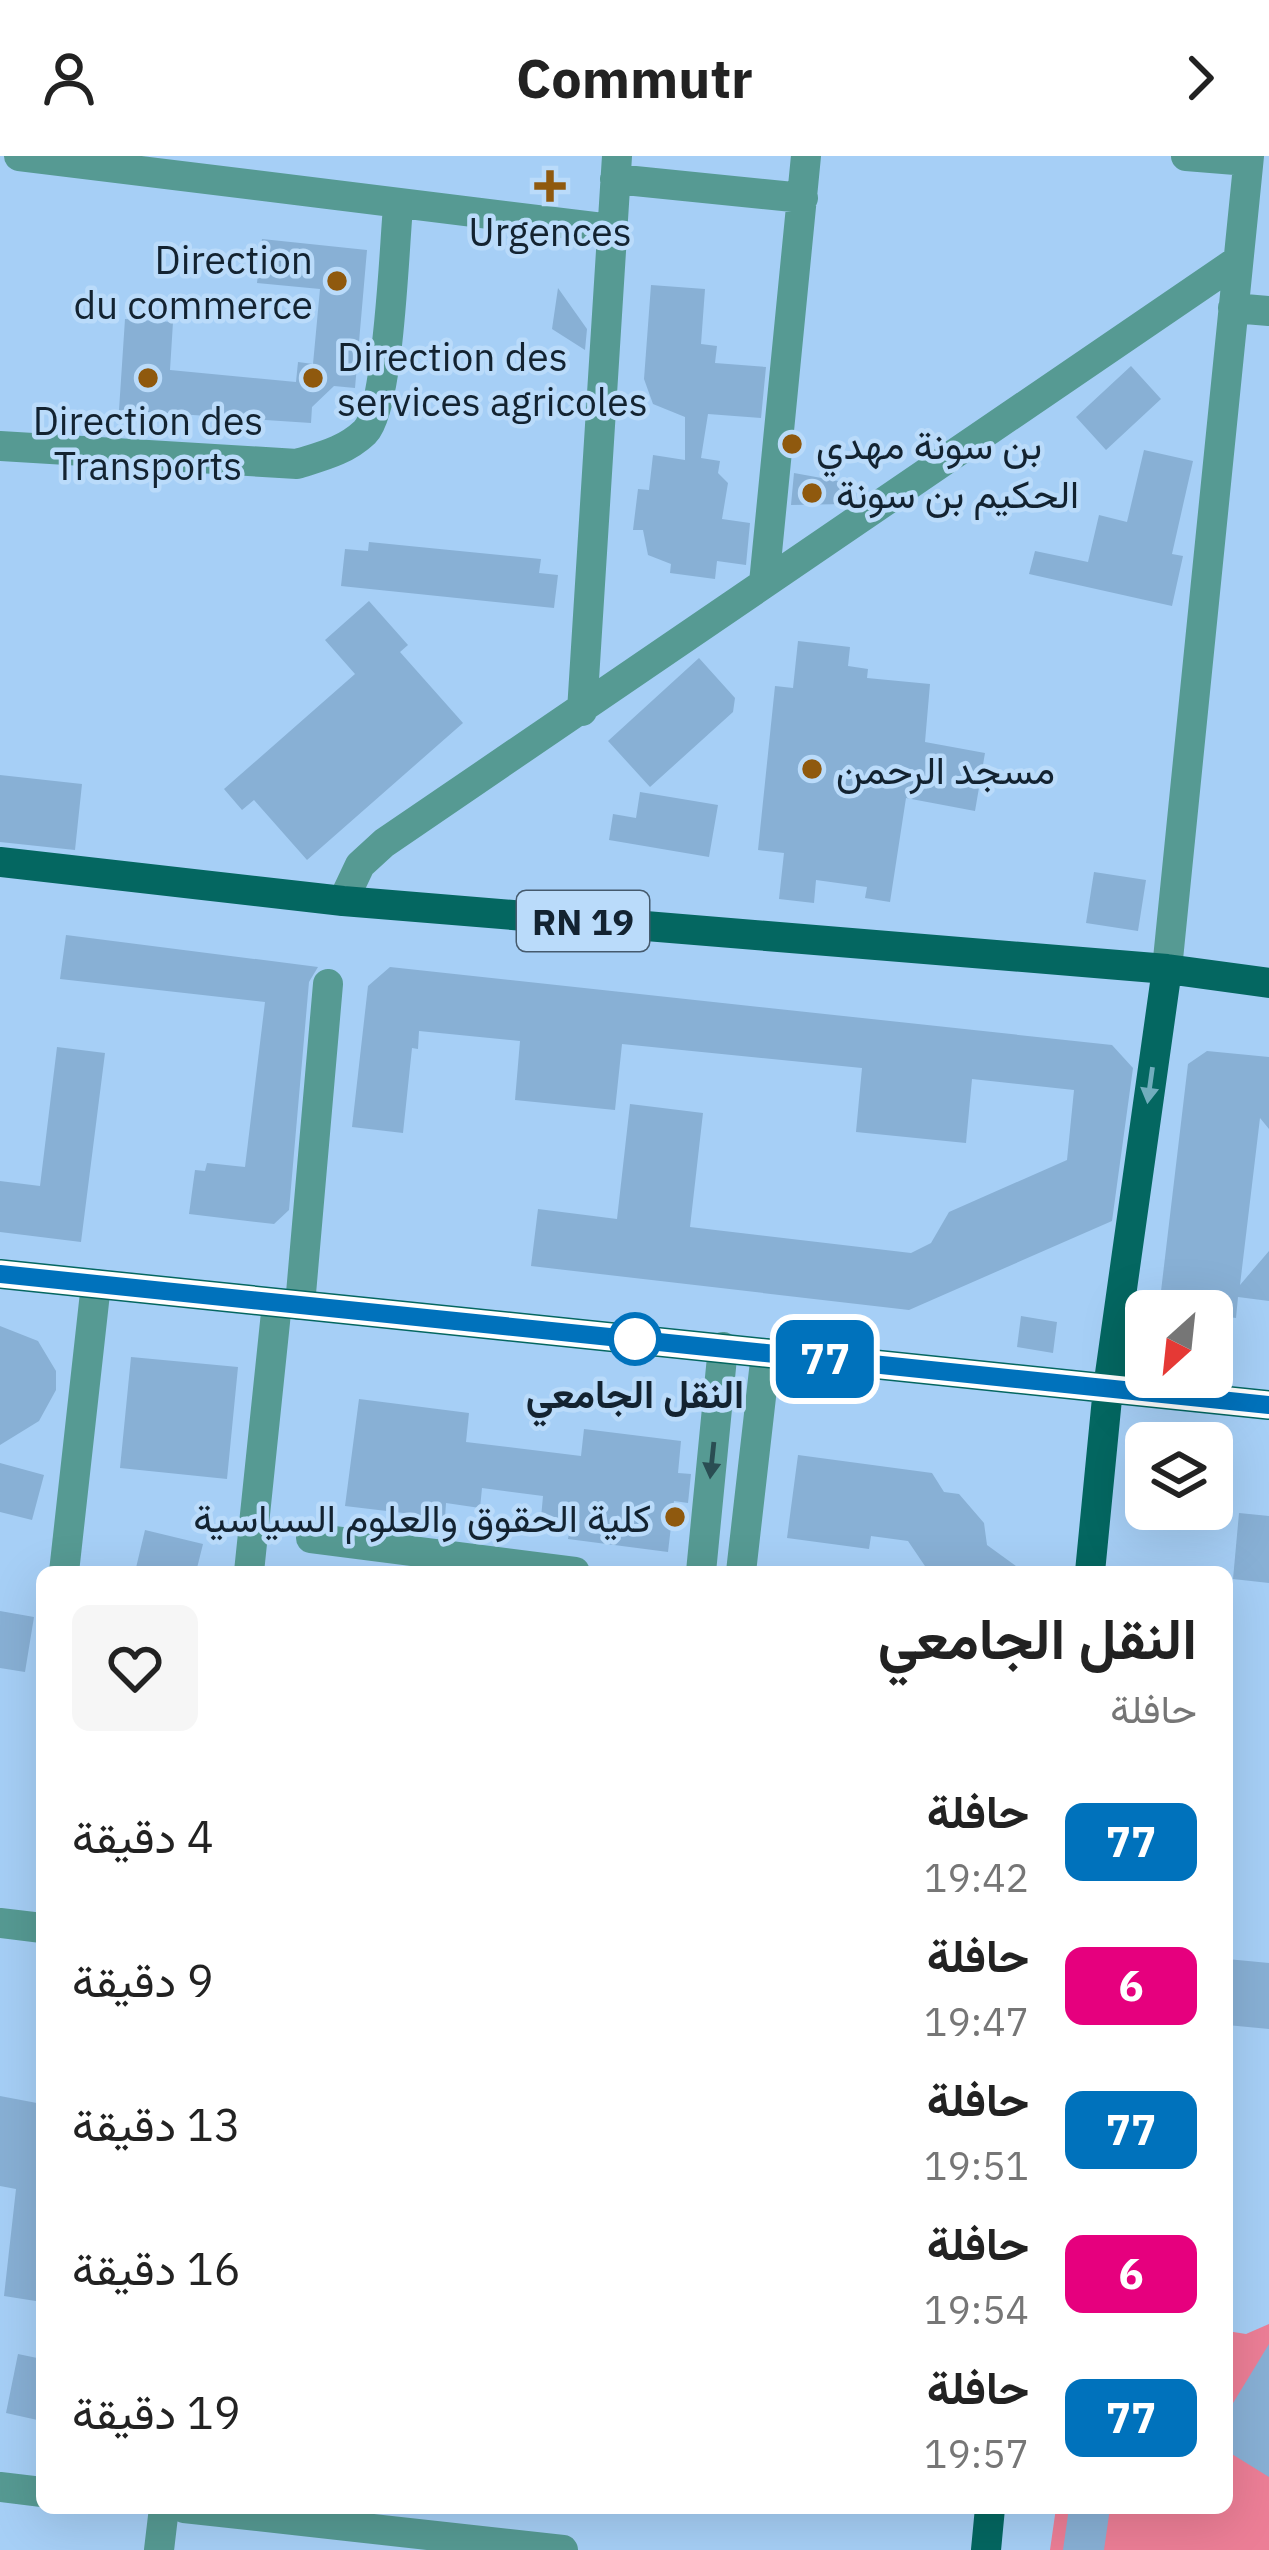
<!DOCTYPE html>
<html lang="ar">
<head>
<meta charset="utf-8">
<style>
	:root { --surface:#fff; --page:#f6f6f6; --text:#222; --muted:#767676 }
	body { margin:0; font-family:"IBM Plex Sans",Vazirmatn,sans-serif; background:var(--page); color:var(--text); direction:rtl; height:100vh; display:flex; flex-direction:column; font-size:45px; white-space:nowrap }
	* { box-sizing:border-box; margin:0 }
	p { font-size:39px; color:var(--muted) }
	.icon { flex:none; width:66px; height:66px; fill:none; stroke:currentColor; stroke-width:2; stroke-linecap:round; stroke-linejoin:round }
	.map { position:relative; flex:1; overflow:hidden; direction:ltr }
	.sheet { position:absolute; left:36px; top:1410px; width:1197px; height:948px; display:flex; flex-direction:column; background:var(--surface); border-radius:18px; box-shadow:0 12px 48px #0002; direction:rtl }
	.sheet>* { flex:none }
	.badge { padding:0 24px; border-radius:18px; font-size:42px; line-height:78px }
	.needle { width:78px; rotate:207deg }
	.buttons { position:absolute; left:1125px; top:1134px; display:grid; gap:24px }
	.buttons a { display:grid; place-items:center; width:108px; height:108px; border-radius:18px; background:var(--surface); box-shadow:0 12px 48px #0002; font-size:60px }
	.map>.badge { position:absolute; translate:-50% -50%; box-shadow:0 0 0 6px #fff }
	.round { display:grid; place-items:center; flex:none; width:126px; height:126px; border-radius:18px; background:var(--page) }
	.overview { display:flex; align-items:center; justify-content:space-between; height:204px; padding:0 36px }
	h1 { font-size:57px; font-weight:700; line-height:90px }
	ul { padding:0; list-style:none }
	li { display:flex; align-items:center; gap:36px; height:144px; padding:0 36px }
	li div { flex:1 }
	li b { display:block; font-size:45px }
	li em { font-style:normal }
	li .badge { min-width:132px; font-weight:700; text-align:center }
	header { display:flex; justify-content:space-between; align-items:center; height:156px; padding:0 36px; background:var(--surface); font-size:54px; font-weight:700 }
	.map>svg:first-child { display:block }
	.green { fill:#ec7e96 }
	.building { fill:#88b0d5 }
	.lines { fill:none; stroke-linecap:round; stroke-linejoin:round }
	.minor { stroke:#569a93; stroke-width:30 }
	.major { stroke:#046761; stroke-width:30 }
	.oneway { fill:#71adbd }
	.oneway2 { fill:#2a4d53 }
	.line-casing { stroke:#fff; stroke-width:27 }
	.line { stroke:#0072bc; stroke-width:18 }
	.poi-dot { fill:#8f590e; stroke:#badbfa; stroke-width:4.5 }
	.stop-dot { fill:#fff; stroke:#0072bc; stroke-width:6 }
	.labels { text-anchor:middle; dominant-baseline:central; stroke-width:9; stroke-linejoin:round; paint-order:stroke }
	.shield { fill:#badbfa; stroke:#455a6d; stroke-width:3 }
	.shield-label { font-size:36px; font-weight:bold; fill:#132331 }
	.poi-label { font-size:39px; fill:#132331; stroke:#badbfa; text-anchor:start }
	.stop-label { font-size:39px; font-weight:bold; fill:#132331; stroke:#badbfa }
</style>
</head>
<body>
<header><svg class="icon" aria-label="forward" viewBox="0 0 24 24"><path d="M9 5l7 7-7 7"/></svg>Commutr<svg class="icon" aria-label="person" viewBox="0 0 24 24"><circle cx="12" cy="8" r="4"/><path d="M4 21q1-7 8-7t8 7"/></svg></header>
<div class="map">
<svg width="1269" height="2394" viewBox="0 0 1269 2394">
	<rect width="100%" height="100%" fill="#a6cff6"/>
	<path class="green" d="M 1269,2168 L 1269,2394 L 1050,2394 L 1056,2352 L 1227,2352 L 1227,2175 L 1246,2178 Z"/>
	<path class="building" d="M 262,83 L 367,94 L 355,232 L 334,230 L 312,251 L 311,267 L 119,254 L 125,163 L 173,166 L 170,214 L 296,226 L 298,206 L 313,208 L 320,133 L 257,127 Z
		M 651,129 L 705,133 L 701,188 L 717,190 L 715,207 L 766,211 L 761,262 L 708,258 L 701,302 L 720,305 L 718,317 L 728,327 L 722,363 L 750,367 L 746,409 L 717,405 L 715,423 L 670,417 L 671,408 L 648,399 L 643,374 L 633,374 L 638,333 L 649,334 L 653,299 L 685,304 L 685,261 L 653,248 L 644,223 Z
		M 558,132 L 587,173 L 585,194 L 552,173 Z
		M 1131,210 L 1161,243 L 1106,294 L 1076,261 Z
		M 1144,294 L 1193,305 L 1172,398 L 1183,400 L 1172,450 L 1029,418 L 1035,395 L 1088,406 L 1099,359 L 1127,366 Z
		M 794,317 L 849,327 L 846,348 L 791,349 Z
		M 369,386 L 541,403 L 539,417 L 558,419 L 554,452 L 341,430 L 345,393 L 368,395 Z
		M 369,445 L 408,489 L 400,496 L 463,567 L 307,704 L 254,644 L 242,654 L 224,633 L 355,518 L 325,484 Z
		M 798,485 L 850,491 L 848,510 L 868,513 L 867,522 L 930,528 L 925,586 L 985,597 L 975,655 L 906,642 L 890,746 L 865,742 L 867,731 L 816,724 L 814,747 L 779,743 L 784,697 L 758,694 L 775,530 L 793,532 Z
		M 699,502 L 735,542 L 733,556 L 650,631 L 608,585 Z
		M 0,619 L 82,628 L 75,694 L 0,686 Z
		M 640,636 L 718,649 L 709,701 L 609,684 L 613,658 L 636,662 Z
		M 1094,716 L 1146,724 L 1138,775 L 1086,767 Z
		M 66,779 L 318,811 L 309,826 L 289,1054 L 274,1068 L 189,1058 L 195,1014 L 205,1015 L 207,1007 L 245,1011 L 265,846 L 60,823 Z
		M 390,811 L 1112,889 L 1133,912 L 1112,1065 L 909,1154 L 531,1110 L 538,1053 L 617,1063 L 630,948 L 703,957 L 690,1071 L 911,1097 L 931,1087 L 949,1056 L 1067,1004 L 1074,934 L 972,923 L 966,987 L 856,976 L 862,912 L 622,888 L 615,954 L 515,944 L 520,885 L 419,875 L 418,893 L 412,892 L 403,977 L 352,971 L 368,830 Z
		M 57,891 L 105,897 L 81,1086 L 0,1076 L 0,1025 L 40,1030 Z
		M 1207,895 L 1269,901 L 1269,973 L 1260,962 L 1240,1129 L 1269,1095 L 1269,1145 L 1238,1141 L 1236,1162 L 1159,1152 L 1188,908 Z
		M 1021,1160 L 1057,1166 L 1053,1197 L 1017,1191 Z
		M 0,1170 L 38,1185 L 56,1215 L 56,1234 L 39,1265 L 0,1289 Z
		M 131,1201 L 238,1211 L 227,1323 L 120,1312 Z
		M 359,1243 L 469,1257 L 466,1286 L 581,1300 L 584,1273 L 681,1285 L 678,1317 L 691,1318 L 688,1347 L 674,1345 L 668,1396 L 568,1383 L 571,1366 L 541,1362 L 543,1340 L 482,1332 L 480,1352 L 446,1347 L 445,1362 L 345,1350 Z
		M 798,1299 L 932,1317 L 944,1336 L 959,1338 L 984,1367 L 987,1389 L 1024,1416 L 929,1416 L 908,1385 L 871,1380 L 869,1393 L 787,1382 Z
		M 0,1307 L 44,1319 L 32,1364 L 0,1356 Z
		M 1239,1357 L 1269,1360 L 1269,1427 L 1233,1423 Z
		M 145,1374 L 203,1388 L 196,1416 L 135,1416 Z
		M 0,1455 L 34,1461 L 25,1516 L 0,1512 Z
		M 1227,1803 L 1269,1807 L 1269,1873 L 1227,1869 Z
		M 0,1940 L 42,1948 L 42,2146 L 4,2140 L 16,2033 L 0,2030 Z
		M 1269,2188 L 1269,2321 L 1227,2295 L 1227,2257 Z
		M 18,2198 L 42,2203 L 42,2265 L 6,2257 Z
		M 1069,2352 L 1110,2352 L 1104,2394 L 1063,2394 Z"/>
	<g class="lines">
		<path class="minor" d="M 19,0 L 611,73
			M 1186,0 L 1248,5
			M 615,23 L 803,42
			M 1233,152 L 1269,155
			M 0,290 L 297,308 C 322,300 345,295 365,276 C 389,252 394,93 398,51
			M 764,427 L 806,0
			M 582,555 L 617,0
			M 343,745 L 360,709 L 384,687 L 1237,105
			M 1167,813 L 1249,0
			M 300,1149 L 328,828
			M 311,1382 L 575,1416
			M 64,1416 L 96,1128
			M 249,1416 L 277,1147
			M 701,1416 L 723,1191
			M 741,1416 L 766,1197
			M 0,1767 L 42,1772
			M 0,2331 L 42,2336
			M 184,2352 L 563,2394
			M 159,2394 L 164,2352"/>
		<path class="major" d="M 0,706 L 343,745 L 1167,813 L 1269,827
			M 0,1118 L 1269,1249
			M 1090,1416 L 1108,1232 L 1167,813
			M 986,2394 L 990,2352"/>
	</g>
	<defs><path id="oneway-solid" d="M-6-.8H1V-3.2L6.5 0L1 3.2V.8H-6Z" transform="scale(3)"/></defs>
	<use class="oneway" href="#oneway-solid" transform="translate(1150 929) rotate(98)"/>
	<use class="oneway2" href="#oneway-solid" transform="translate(712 1304) rotate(96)"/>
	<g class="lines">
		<defs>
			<path id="line" d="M 0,1118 L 1269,1249"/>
		</defs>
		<use href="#line" class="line-casing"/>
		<use href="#line" class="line"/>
	</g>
	<g class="poi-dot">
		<path d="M544 12h12v12h12v12h-12v12h-12v-12h-12v-12h12z"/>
		<circle cx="337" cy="125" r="12"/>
		<circle cx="148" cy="222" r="12"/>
		<circle cx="313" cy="222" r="12"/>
		<circle cx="792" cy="288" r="12"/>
		<circle cx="812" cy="337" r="12"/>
		<circle cx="812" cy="613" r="12"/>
		<circle cx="675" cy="1361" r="12"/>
	</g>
	<circle class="stop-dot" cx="635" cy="1183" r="24"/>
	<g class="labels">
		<rect class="shield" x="517" y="735" width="132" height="60" rx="9"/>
		<g class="shield-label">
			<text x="583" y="765">RN 19</text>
		</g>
		<g class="poi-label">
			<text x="550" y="75" text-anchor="middle">Urgences</text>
			<text x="313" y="103" text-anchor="end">Direction<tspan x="313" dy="45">du commerce</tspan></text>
			<text x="337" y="200">Direction des<tspan x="337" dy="45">services agricoles</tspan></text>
			<text x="148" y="264" text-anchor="middle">Direction des<tspan x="148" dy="45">Transports</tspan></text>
			<text x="816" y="288">بن سونة مهدي</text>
			<text x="836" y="337">الحكيم بن سونة</text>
			<text x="836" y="613">مسجد الرحمن</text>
			<text x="651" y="1361" text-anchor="end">كلية الحقوق والعلوم السياسية</text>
		</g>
		<g class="stop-label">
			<text x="635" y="1237">النقل الجامعي</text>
		</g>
	</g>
</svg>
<div class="buttons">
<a><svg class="needle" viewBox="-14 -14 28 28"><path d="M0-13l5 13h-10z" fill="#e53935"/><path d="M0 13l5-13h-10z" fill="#767676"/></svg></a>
<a><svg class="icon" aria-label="layers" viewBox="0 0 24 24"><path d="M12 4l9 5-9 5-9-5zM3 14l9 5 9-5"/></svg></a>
</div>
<b class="badge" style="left:825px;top:1203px;background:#0072bc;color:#fff">77</b>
<section class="sheet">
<div class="overview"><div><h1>النقل الجامعي</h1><p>حافلة</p></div><a class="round"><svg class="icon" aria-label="heart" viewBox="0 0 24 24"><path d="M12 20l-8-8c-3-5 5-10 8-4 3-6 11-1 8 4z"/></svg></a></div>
<ul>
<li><span class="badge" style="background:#0072bc;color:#fff">77</span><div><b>حافلة</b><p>19:42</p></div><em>4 دقيقة</em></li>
<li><span class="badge" style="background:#e6007e;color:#fff">6</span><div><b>حافلة</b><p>19:47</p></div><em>9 دقيقة</em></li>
<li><span class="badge" style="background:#0072bc;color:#fff">77</span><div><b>حافلة</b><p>19:51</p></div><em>13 دقيقة</em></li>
<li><span class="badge" style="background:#e6007e;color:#fff">6</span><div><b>حافلة</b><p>19:54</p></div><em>16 دقيقة</em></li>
<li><span class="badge" style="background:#0072bc;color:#fff">77</span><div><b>حافلة</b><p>19:57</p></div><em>19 دقيقة</em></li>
</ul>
</section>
</div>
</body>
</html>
